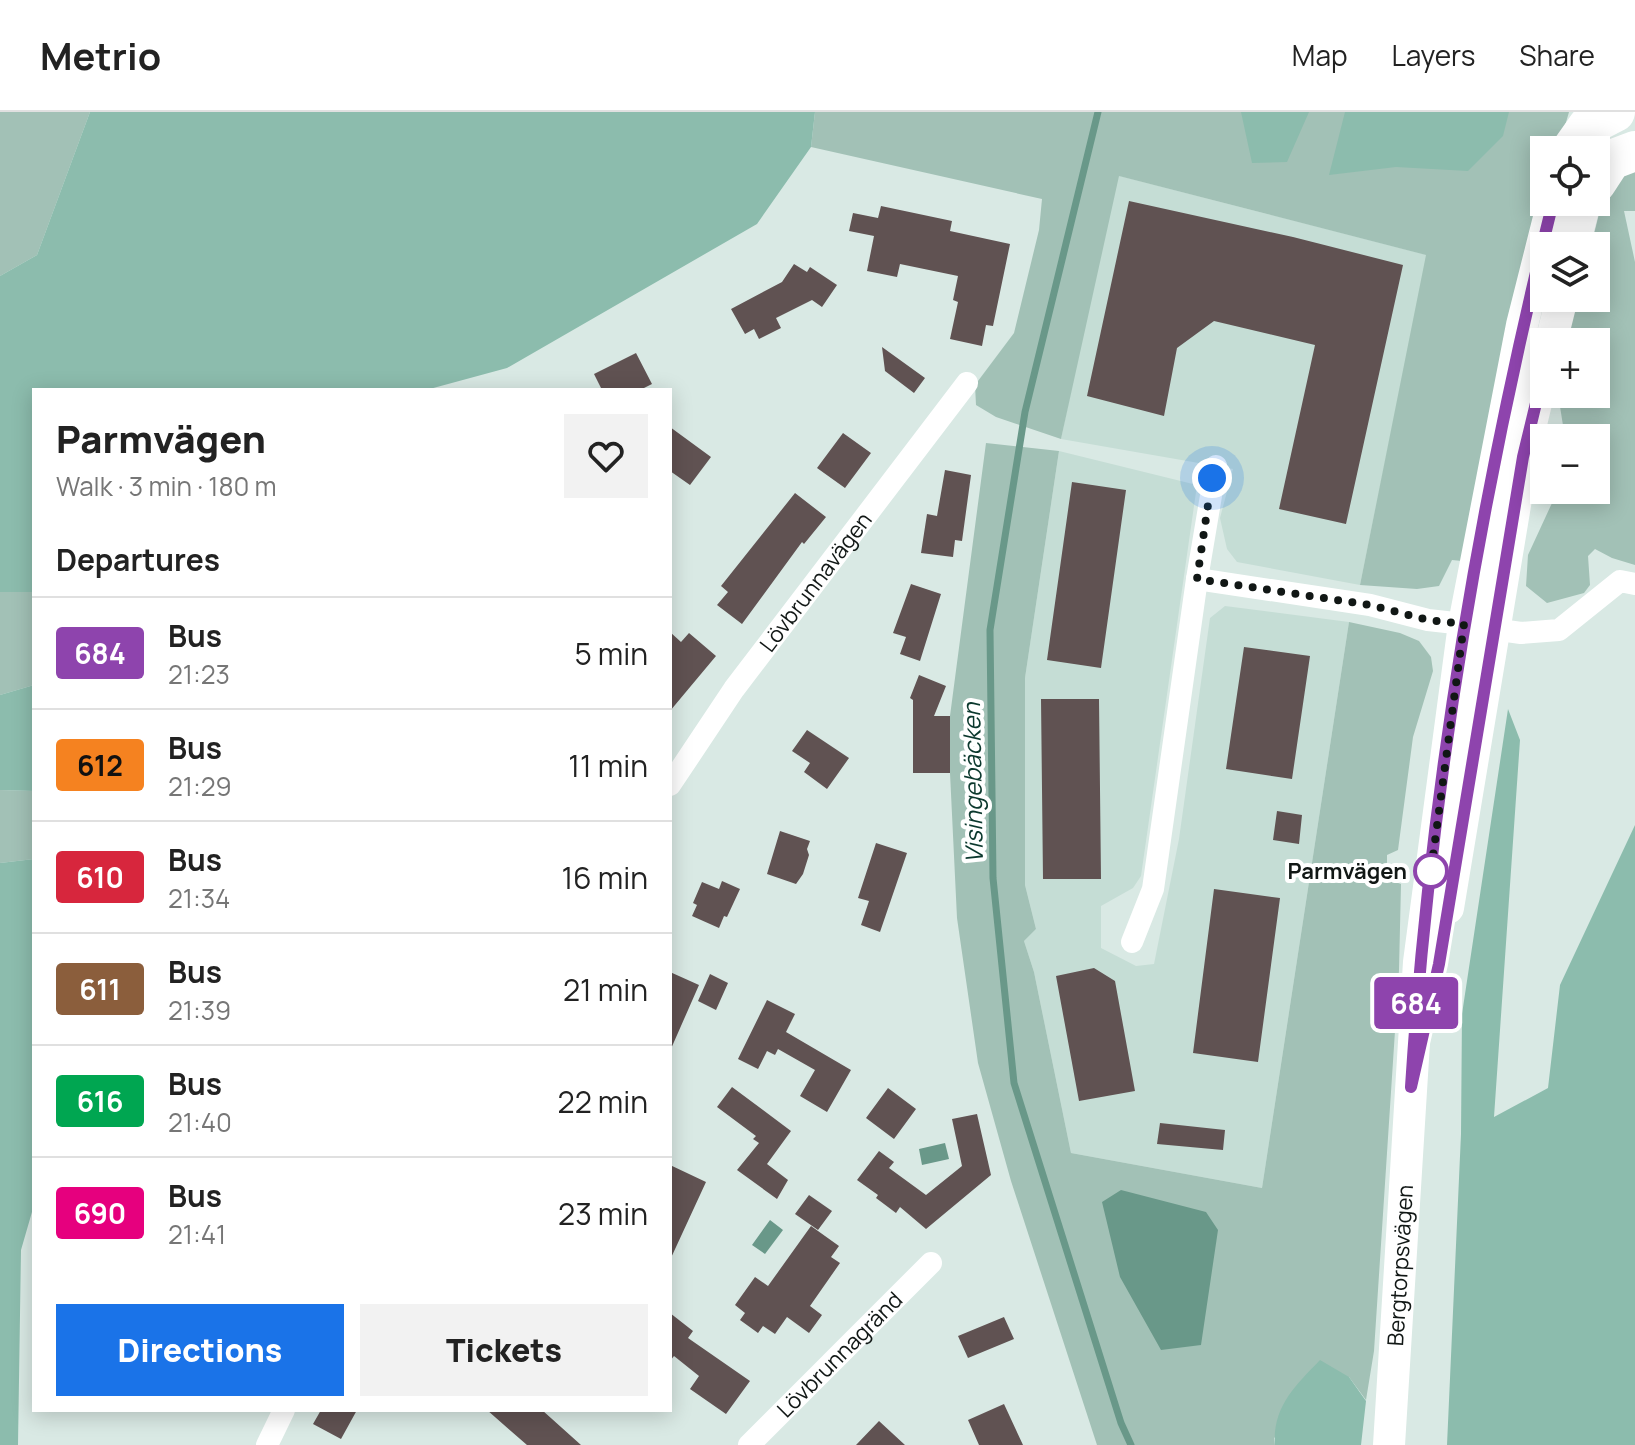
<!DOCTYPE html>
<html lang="en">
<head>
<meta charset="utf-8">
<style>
	:root { --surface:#fff; --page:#f2f2f2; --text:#222; --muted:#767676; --line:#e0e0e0; --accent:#1a73e8 }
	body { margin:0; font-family:Manrope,sans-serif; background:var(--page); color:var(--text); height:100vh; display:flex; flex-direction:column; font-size:30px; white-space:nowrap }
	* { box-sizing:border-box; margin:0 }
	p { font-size:26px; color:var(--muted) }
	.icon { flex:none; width:44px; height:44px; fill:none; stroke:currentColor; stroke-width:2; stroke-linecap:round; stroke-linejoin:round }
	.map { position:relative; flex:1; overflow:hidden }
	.panel { position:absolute; left:32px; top:276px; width:640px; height:1024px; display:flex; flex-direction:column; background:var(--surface); border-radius:0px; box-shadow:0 4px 20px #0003 }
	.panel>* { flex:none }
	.badge { padding:0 16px; border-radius:6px; font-size:28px; line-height:52px }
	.fabs { position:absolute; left:1530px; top:24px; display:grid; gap:16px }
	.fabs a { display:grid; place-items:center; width:80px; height:80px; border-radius:0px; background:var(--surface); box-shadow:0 4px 20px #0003; font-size:40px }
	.you { position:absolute; width:40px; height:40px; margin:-20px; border:6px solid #fff; border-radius:50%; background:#1a73e8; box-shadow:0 0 0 12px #1a73e833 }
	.map>.badge { position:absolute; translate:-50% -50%; box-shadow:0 0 0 4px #fff }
	h2 { padding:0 24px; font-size:30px; line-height:72px }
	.round { display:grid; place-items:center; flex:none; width:84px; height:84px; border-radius:0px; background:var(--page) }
	.headline { display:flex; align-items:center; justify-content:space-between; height:136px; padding:0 24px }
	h1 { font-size:38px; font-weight:800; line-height:60px }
	.primary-button { display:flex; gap:16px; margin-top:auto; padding:16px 24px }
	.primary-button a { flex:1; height:92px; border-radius:0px; background:var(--accent); color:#fff; font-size:32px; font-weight:800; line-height:92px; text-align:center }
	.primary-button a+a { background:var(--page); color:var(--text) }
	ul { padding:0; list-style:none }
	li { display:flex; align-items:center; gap:24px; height:112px; padding:0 24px; border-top:2px solid var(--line) }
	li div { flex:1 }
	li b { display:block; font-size:30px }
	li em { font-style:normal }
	li .badge { min-width:88px; font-weight:700; text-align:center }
	header { display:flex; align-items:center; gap:48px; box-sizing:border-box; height:112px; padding:0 40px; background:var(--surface); border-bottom:2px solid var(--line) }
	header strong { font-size:38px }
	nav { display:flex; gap:44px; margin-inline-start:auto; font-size:28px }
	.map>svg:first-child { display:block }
	.built { fill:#c5ddd5 }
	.green { fill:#a2c1b6 }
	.forest { fill:#8cbcad }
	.water { fill:#699889 }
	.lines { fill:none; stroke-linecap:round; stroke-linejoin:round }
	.stream { stroke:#699889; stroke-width:7 }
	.building { fill:#605252 }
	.street { stroke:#fff; stroke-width:22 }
	.secondary { stroke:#fff; stroke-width:32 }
	.highway { stroke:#fff; stroke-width:40 }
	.line-casing { stroke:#fff; stroke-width:18 }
	.line { stroke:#8e44ad; stroke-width:12 }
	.walk { stroke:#111715; stroke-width:8; stroke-dasharray:0 14.4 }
	.stop-dot { fill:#fff; stroke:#8e44ad; stroke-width:4 }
	.labels { text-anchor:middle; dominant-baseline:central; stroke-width:8; stroke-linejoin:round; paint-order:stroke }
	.street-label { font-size:22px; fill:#111715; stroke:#fff }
	.stop-label { font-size:22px; font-weight:bold; fill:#111715; stroke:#fff; text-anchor:end }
	.water-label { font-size:24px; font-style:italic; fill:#0b382d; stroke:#fff }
</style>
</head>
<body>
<header>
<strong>Metrio</strong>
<nav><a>Map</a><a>Layers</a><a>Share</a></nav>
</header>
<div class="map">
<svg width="1635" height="1333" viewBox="0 0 1635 1333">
	<rect width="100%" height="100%" fill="#d9e9e4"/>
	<path class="built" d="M 1116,63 L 1427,143 L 1360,473 L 1237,450 L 1227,437 L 1220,406 L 1233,357 L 1061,327 Z
		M 1059,339 L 1197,373 L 1141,764 L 1133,776 L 1101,794 L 1101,836 L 1136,854 L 1154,852 L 1179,727 L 1210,506 L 1225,494 L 1349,510 L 1262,1076 L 1071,1041 L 1034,860 L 1024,829 L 1036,817 L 1025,773 L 1025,566 Z"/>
	<path class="green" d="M 0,0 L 90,0 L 37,143 L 0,164 Z
		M 815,0 L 1569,0 L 1558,38 L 1544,38 L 1544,84 L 1462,449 L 1452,448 L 1439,474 L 1417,477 L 1360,473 L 1426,143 L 1119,64 L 1061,327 L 996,305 L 976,293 L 975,273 L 1014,221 L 1039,118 L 1042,87 L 811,35 Z
		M 1635,51 L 1635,99 L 1624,99 L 1635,150 L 1635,453 L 1612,446 L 1595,437 L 1588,444 L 1590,473 L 1584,481 L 1547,491 L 1526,474 L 1528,443 L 1558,378 L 1596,378 L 1596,326 L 1565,326 L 1558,282 L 1596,282 L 1596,230 L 1566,230 L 1577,186 L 1596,186 L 1596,134 L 1591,134 L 1600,98 L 1617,61 Z
		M 986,331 L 1059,339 L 1025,566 L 1025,773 L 1036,817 L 1024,829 L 1034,860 L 1071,1041 L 1262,1076 L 1349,510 L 1400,521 L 1419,529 L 1431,545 L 1433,559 L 1413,625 L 1398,738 L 1387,743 L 1387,767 L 1401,772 L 1399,858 L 1374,1239 L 1366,1288 L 1349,1265 L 1274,1326 L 1275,1333 L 1097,1333 L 1011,1069 L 978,951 L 957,806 L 950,661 L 950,604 Z
		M 0,480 L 34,480 L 34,573 L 0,583 Z
		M 0,678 L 34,679 L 34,747 L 0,751 Z"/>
	<path class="forest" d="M 90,0 L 815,0 L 811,35 L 757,112 L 507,256 L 426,278 L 34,278 L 34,480 L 0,480 L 0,164 L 37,143 Z
		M 1241,0 L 1309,0 L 1287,50 L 1252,51 Z
		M 1345,0 L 1509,0 L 1503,24 L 1468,59 L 1396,55 L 1329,63 Z
		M 34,573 L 34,679 L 0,678 L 0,583 Z
		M 1508,597 L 1520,628 L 1494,1005 L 1548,976 L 1560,873 L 1635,713 L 1635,1333 L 1447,1333 L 1461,1022 L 1462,902 Z
		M 34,747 L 34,1093 L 21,1138 L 18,1333 L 0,1333 L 0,751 Z
		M 1320,1248 L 1349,1265 L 1366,1289 L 1361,1333 L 1275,1333 C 1272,1295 1296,1273 1320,1248 Z"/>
	<path class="water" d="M 945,1031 L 949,1047 L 922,1053 L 919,1037 Z
		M 1121,1078 L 1206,1100 L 1218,1118 L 1201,1233 L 1161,1238 L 1120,1165 L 1102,1090 Z
		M 770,1108 L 783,1118 L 765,1142 L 752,1133 Z"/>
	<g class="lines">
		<path class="stream" d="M 1098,0 L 1025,300 L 990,518 L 993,766 L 1014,971 L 1121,1311 L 1131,1333"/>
	</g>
	<path class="building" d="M 1129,89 L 1293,125 L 1403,153 L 1346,412 L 1279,397 L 1315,233 L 1214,209 L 1177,236 L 1164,304 L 1087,284 Z
		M 881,94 L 952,109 L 950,119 L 1010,132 L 993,214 L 986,213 L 982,234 L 950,227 L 958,190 L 953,188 L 958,164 L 900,152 L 897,165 L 867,159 L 874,124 L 849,119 L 853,101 L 878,106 Z
		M 794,152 L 807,160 L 810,155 L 837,173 L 822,195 L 812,188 L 776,206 L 781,216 L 759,227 L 754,217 L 745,222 L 731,197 L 782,170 Z
		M 882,235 L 925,266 L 914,281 L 885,259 Z
		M 636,241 L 652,272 L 640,278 L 602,278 L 594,262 Z
		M 670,315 L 711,345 L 690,373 L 670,359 Z
		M 843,321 L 871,341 L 845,376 L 817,356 Z
		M 945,358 L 971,363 L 962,429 L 955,428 L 953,445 L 921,441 L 927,402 L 937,404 Z
		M 1072,370 L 1126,378 L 1101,556 L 1047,548 Z
		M 795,381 L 826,405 L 804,432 L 802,430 L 742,512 L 717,493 L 728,480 L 721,474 Z
		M 911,472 L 941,482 L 920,549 L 900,542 L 906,525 L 893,521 Z
		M 670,520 L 681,530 L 689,521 L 716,544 L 670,599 Z
		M 1244,535 L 1310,544 L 1292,667 L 1226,657 Z
		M 919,563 L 946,574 L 934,604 L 950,604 L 950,661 L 913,661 L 913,588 L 910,586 Z
		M 1041,587 L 1099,587 L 1101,767 L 1043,767 Z
		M 807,618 L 849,646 L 827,677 L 804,660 L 810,651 L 792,639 Z
		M 1277,699 L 1302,703 L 1299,732 L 1273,728 Z
		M 780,719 L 810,729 L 807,737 L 809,743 L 803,762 L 796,772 L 767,762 Z
		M 876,731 L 907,741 L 880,820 L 861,813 L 869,789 L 858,786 Z
		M 722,769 L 740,777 L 727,805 L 724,804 L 719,816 L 692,804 L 697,793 L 693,791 L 702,770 L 719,777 Z
		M 1214,777 L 1280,786 L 1258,950 L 1193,941 Z
		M 1094,856 L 1115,869 L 1135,979 L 1079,989 L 1056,864 Z
		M 670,860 L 699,873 L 670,939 Z
		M 710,862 L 728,871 L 716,898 L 698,889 Z
		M 767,888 L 795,902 L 786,920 L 851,958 L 827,1000 L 800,984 L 815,958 L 778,937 L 775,943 L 767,939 L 758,957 L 738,947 Z
		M 732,975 L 791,1019 L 767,1052 L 788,1068 L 777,1087 L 737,1058 L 759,1031 L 753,1027 L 756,1024 L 717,995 Z
		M 888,976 L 916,997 L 894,1027 L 866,1006 Z
		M 977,1002 L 991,1063 L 926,1117 L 900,1095 L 896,1101 L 876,1086 L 878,1083 L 857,1068 L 879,1039 L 894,1050 L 889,1056 L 926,1083 L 962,1054 L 952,1007 Z
		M 1160,1011 L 1225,1018 L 1223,1038 L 1157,1032 Z
		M 670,1053 L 706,1070 L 670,1148 Z
		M 809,1083 L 832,1099 L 818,1118 L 795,1102 Z
		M 811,1114 L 839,1134 L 831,1145 L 840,1151 L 810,1194 L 822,1203 L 809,1221 L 787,1205 L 775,1222 L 763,1214 L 758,1221 L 740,1208 L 745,1201 L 735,1193 L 755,1165 L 768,1174 Z
		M 670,1201 L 693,1219 L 688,1226 L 750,1269 L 726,1302 L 690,1277 L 699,1264 L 674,1244 L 670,1249 Z
		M 1004,1205 L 1014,1227 L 968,1246 L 958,1224 Z
		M 1004,1292 L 1023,1333 L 979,1333 L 968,1308 Z
		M 321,1298 L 357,1298 L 341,1327 L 313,1312 Z
		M 487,1298 L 542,1298 L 581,1333 L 527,1333 Z
		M 879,1309 L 905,1333 L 856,1333 Z"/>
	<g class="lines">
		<g class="street">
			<path d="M 1197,467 L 1370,493 L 1428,508 L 1464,512"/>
			<path d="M 1493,517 L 1521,521 L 1559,518 L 1620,469 L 1635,472"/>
			<path id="s1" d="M 670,673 L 734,577 L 967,271"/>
			<path d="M 1132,830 L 1153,777 L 1197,467 L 1216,354"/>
			<path d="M 267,1333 L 284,1298"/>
			<path id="s2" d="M 749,1333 L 931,1151"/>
		</g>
		<g class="secondary">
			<path d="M 1574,134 L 1585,90"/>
			<path d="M 1551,230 L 1562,186"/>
			<path d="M 1448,796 L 1523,345 L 1544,258"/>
			<path id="s3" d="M 1389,1333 L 1419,850 L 1464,512 L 1522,213 L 1553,90"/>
		</g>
		<path class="highway" d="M 1571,38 L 1588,14 L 1615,0
			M 1596,71 L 1611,48 L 1635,39"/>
	</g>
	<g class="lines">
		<defs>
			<path id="line" d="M 1544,258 L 1523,345 L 1439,852 L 1411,975 C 1430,677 1481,380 1553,90"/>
		</defs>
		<use href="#line" class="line-casing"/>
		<use href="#line" class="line"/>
		<path class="walk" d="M 1212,366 L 1197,467 L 1370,493 L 1428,508 L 1464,512 L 1431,759"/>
	</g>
	<circle class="stop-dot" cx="1431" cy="759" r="16"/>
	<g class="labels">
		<g class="street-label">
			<text stroke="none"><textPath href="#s1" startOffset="250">Lövbrunnavägen</textPath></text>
			<text stroke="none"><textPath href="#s3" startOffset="180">Bergtorpsvägen</textPath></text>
			<text stroke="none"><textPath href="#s2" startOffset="128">Lövbrunnagränd</textPath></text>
		</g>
		<g class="stop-label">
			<text x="1407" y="759">Parmvägen</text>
		</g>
		<g class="water-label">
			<text transform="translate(972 671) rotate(-91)">Visingebäcken</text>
		</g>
	</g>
</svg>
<div class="fabs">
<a><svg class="icon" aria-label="locate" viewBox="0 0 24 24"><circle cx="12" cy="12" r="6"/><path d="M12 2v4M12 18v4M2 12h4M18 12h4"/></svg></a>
<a><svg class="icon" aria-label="layers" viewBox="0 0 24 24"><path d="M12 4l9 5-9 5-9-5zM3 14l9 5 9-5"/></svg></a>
<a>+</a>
<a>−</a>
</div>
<div class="you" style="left:1212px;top:366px"></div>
<b class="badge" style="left:1416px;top:891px;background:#8e44ad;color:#fff">684</b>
<section class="panel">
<div class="headline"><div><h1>Parmvägen</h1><p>Walk · 3 min · 180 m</p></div><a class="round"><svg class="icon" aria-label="heart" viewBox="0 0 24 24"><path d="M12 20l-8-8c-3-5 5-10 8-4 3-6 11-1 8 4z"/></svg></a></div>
<h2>Departures</h2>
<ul>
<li><span class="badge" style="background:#8e44ad;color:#fff">684</span><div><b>Bus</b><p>21:23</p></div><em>5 min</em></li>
<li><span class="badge" style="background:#f58220;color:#111">612</span><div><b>Bus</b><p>21:29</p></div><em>11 min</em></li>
<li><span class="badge" style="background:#d7263d;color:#fff">610</span><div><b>Bus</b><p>21:34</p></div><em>16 min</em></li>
<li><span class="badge" style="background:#8b5e3c;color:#fff">611</span><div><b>Bus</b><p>21:39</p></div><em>21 min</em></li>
<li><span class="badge" style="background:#00a651;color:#fff">616</span><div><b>Bus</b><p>21:40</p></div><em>22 min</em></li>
<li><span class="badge" style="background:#e6007e;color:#fff">690</span><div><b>Bus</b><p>21:41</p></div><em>23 min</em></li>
</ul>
<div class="primary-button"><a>Directions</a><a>Tickets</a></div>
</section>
</div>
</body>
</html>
